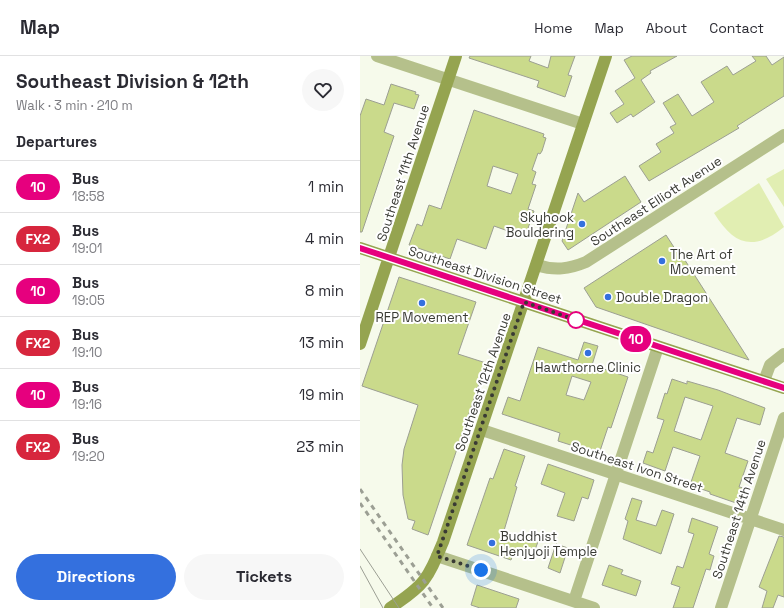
<!DOCTYPE html>
<html lang="en">
<head>
<meta charset="utf-8">
<style>
	:root { --surface:#fff; --page:#f7f7f7; --text:#2b2b33; --muted:#7c7c81; --line:#e1e1e2; --accent:#3470de }
	body { margin:0; font-family:"Space Grotesk",sans-serif; background:var(--page); color:var(--text); height:100vh; display:flex; flex-direction:column; font-size:15px; white-space:nowrap }
	* { box-sizing:border-box; margin:0 }
	p { font-size:13px; color:var(--muted) }
	.icon { flex:none; width:22px; height:22px; fill:none; stroke:currentColor; stroke-width:2; stroke-linecap:round; stroke-linejoin:round }
	.map { position:relative; flex:1; overflow:hidden }
	.sheet { display:flex; flex-direction:column; background:var(--surface); width:360px }
	.sheet>* { flex:none }
	.badge { padding:0 8px; border-radius:13px; font-size:14px; line-height:26px }
	.you { position:absolute; width:20px; height:20px; margin:-10px; border:3px solid #fff; border-radius:50%; background:#1a73e8; box-shadow:0 0 0 6px #1a73e833 }
	.map>.badge { position:absolute; translate:-50% -50%; box-shadow:0 0 0 2px #fff }
	h2 { padding:0 16px; font-size:15px; line-height:36px }
	.round { display:grid; place-items:center; flex:none; width:42px; height:42px; border-radius:21px; background:var(--page) }
	.head { display:flex; align-items:center; justify-content:space-between; height:68px; padding:0 16px }
	h1 { font-size:19px; font-weight:700; line-height:30px }
	.button { display:flex; gap:8px; margin-top:auto; padding:8px 16px }
	.button a { flex:1; height:46px; border-radius:24px; background:var(--accent); color:#fff; font-size:16px; font-weight:700; line-height:46px; text-align:center }
	.button a+a { background:var(--page); color:var(--text) }
	ul { padding:0; list-style:none }
	li { display:flex; align-items:center; gap:12px; height:52px; padding:0 16px; border-top:1px solid var(--line) }
	li div { flex:1 }
	li b { display:block; font-size:15px }
	li em { font-style:normal }
	li .badge { min-width:44px; font-weight:700; text-align:center }
	header { display:flex; align-items:center; gap:24px; box-sizing:border-box; height:56px; padding:0 20px; background:var(--surface); border-bottom:1px solid var(--line) }
	header strong { font-size:19px }
	nav { display:flex; gap:22px; margin-inline-start:auto; font-size:14px }
	main { display:flex; flex:1; min-height:0 }
	.map>svg:first-child { display:block }
	.park { fill:#e1eeb2 }
	.building { fill:#cada8b; stroke:#9c9f92; fill-rule:evenodd }
	.lines { fill:none; stroke-linecap:round; stroke-linejoin:round }
	.street { stroke:#b5c08b; stroke-width:12 }
	.secondary { stroke:#95a450; stroke-width:12 }
	.tram { stroke:#9c9f94; stroke-width:1 }
	.rail { stroke:#9c9f94; stroke-width:3; stroke-dasharray:5 5; stroke-linecap:butt }
	.line-casing { stroke:#fff; stroke-width:9 }
	.line { stroke:#e6007e; stroke-width:6 }
	.walk { stroke:#393a34; stroke-width:4; stroke-dasharray:0 7.2 }
	.poi-dot { fill:#3470de; stroke:#fff; stroke-width:1.5 }
	.stop-dot { fill:#fff; stroke:#e6007e; stroke-width:2 }
	.labels { text-anchor:middle; dominant-baseline:central; stroke-width:4; stroke-linejoin:round; paint-order:stroke }
	.street-label { font-size:13px; fill:#393a34; stroke:#fff }
	.poi-label { font-size:13px; fill:#393a34; stroke:#fff; text-anchor:start }
</style>
</head>
<body>
<header>
<strong>Map</strong>
<nav><a>Home</a><a>Map</a><a>About</a><a>Contact</a></nav>
</header>
<main>
<section class="sheet">
<div class="head"><div><h1>Southeast Division &amp; 12th</h1><p>Walk · 3 min · 210 m</p></div><a class="round"><svg class="icon" aria-label="heart" viewBox="0 0 24 24"><path d="M12 20l-8-8c-3-5 5-10 8-4 3-6 11-1 8 4z"/></svg></a></div>
<h2>Departures</h2>
<ul>
<li><span class="badge" style="background:#e6007e;color:#fff">10</span><div><b>Bus</b><p>18:58</p></div><em>1 min</em></li>
<li><span class="badge" style="background:#d7263d;color:#fff">FX2</span><div><b>Bus</b><p>19:01</p></div><em>4 min</em></li>
<li><span class="badge" style="background:#e6007e;color:#fff">10</span><div><b>Bus</b><p>19:05</p></div><em>8 min</em></li>
<li><span class="badge" style="background:#d7263d;color:#fff">FX2</span><div><b>Bus</b><p>19:10</p></div><em>13 min</em></li>
<li><span class="badge" style="background:#e6007e;color:#fff">10</span><div><b>Bus</b><p>19:16</p></div><em>19 min</em></li>
<li><span class="badge" style="background:#d7263d;color:#fff">FX2</span><div><b>Bus</b><p>19:20</p></div><em>23 min</em></li>
</ul>
<div class="button"><a>Directions</a><a>Tickets</a></div>
</section>
<div class="map">
<svg width="424" height="552" viewBox="0 0 424 552">
	<rect width="100%" height="100%" fill="#f6faeb"/>
	<path class="park" d="M 424,113 L 424,151 L 406,123 Z
		M 399,127 L 424,171 C 393,196 374,189 354,157 Z"/>
	<path class="building" d="M 110,0 L 171,0 L 169,5 L 188,12 L 191,0 L 215,0 L 208,19 L 212,20 L 205,41 L 177,31 L 179,25 L 109,2 Z
		M 272,0 L 317,0 L 290,15 L 291,17 L 281,24 L 295,46 L 273,61 L 271,58 L 257,67 L 250,57 L 264,48 L 255,35 L 275,22 L 264,4 Z
		M 392,0 L 406,0 L 412,9 L 424,1 L 424,40 L 377,70 L 379,72 L 289,125 L 279,110 L 301,96 L 296,88 L 314,77 L 310,71 L 316,68 L 303,47 L 318,38 L 332,60 L 354,46 L 341,26 L 367,10 L 373,19 L 396,5 Z
		M 31,28 L 56,36 L 55,38 L 59,39 L 54,53 L 34,47 L 24,76 L 34,80 L 2,176 L 0,176 L 0,60 L 6,43 L 24,49 Z
		M 114,54 L 184,78 L 183,81 L 186,82 L 182,95 L 180,98 L 178,97 L 172,114 L 176,116 L 172,128 L 176,129 L 168,153 L 174,155 L 165,181 L 134,170 L 126,193 L 97,183 L 90,203 L 49,189 L 57,168 L 62,170 L 69,149 L 81,153 ZM 133,110 L 158,118 L 151,138 L 127,130 Z
		M 265,120 L 281,146 L 208,194 L 202,185 L 218,137 L 224,146 Z
		M 306,179 L 319,199 L 321,198 L 389,304 L 236,251 L 224,232 Z
		M 39,221 L 116,246 L 98,298 L 126,307 L 68,479 L 52,473 L 55,465 L 48,463 L 43,439 L 42,409 L 44,393 L 58,349 L 2,330 Z
		M 224,286 L 238,290 L 232,309 L 268,321 L 251,372 L 248,371 L 239,398 L 198,385 L 200,377 L 142,358 L 148,341 L 160,345 L 178,291 L 218,304 ZM 212,320 L 231,326 L 224,344 L 206,339 Z
		M 312,323 L 327,328 L 327,325 L 358,334 L 405,352 L 400,369 L 377,362 L 365,397 L 388,405 L 379,431 L 384,432 L 379,448 L 350,438 L 350,436 L 330,429 L 340,400 L 313,391 L 305,415 L 283,407 L 287,395 L 293,397 L 304,364 L 297,362 L 305,337 L 307,338 ZM 325,341 L 353,350 L 341,384 L 314,375 Z
		M 144,393 L 165,400 L 155,430 L 157,431 L 143,478 L 163,485 L 165,478 L 179,483 L 172,502 L 154,496 L 151,504 L 107,489 L 130,422 L 133,423 Z
		M 188,408 L 234,424 L 228,443 L 222,441 L 214,465 L 197,460 L 205,437 L 181,428 Z
		M 272,442 L 282,445 L 276,464 L 296,470 L 302,454 L 314,458 L 301,498 L 263,483 L 268,465 L 265,463 Z
		M 332,462 L 358,471 L 349,498 L 354,500 L 350,514 L 346,513 L 333,552 L 313,552 L 320,531 L 311,528 L 317,510 L 323,512 L 334,478 L 328,476 Z
		M 419,480 L 424,481 L 424,541 L 418,539 L 413,552 L 402,552 L 407,535 L 399,531 Z
		M 196,488 L 208,492 L 200,517 L 188,512 Z
		M 249,509 L 263,514 L 261,518 L 281,525 L 276,540 L 242,529 Z
		M 117,529 L 159,543 L 156,552 L 120,552 L 111,549 Z"/>
	<g class="lines">
		<path class="street" d="M 17,0 L 223,68
			M 177,209 C 195,215 209,213 226,206 L 424,79
			M 404,325 L 410,309 L 424,298
			M 122,374 L 424,474
			M 77,500 L 234,552
			M 214,545 L 298,291
			M 361,552 L 424,362"/>
		<path class="secondary" d="M 0,192 L 424,332
			M 0,288 L 96,0
			M 30,552 C 65,529 67,524 83,486 L 246,0"/>
		<path class="tram" d="M 0,493 L 39,552
			M 0,510 L 23,552"/>
		<path class="rail" d="M 0,433 L 83,552
			M 0,447 L 73,552"/>
	</g>
	<g class="lines">
		<defs>
			<path id="line" d="M 0,192 L 424,332"/>
		</defs>
		<use href="#line" class="line-casing"/>
		<use href="#line" class="line"/>
		<path class="walk" d="M 121,514 L 77,500 L 164,246 L 216,264"/>
	</g>
	<g class="poi-dot">
		<circle cx="222" cy="168" r="4"/>
		<circle cx="302" cy="205" r="4"/>
		<circle cx="248" cy="241" r="4"/>
		<circle cx="62" cy="247" r="4"/>
		<circle cx="228" cy="297" r="4"/>
		<circle cx="132" cy="487" r="4"/>
	</g>
	<circle class="stop-dot" cx="216" cy="264" r="8"/>
	<g class="labels">
		<g class="street-label">
			<text transform="translate(43 117) rotate(-72)">Southeast 11th Avenue</text>
			<text transform="translate(296 145) rotate(-33)">Southeast Elliott Avenue</text>
			<text transform="translate(125 219) rotate(18)">Southeast Division Street</text>
			<text transform="translate(123 326) rotate(-71)">Southeast 12th Avenue</text>
			<text transform="translate(277 411) rotate(18)">Southeast Ivon Street</text>
			<text transform="translate(379 453) rotate(-72)">Southeast 14th Avenue</text>
		</g>
		<g class="poi-label">
			<text x="214" y="161" text-anchor="end">Skyhook<tspan x="214" dy="15">Bouldering</tspan></text>
			<text x="310" y="198">The Art of<tspan x="310" dy="15">Movement</tspan></text>
			<text x="256" y="241">Double Dragon</text>
			<text x="62" y="261" text-anchor="middle">REP Movement</text>
			<text x="228" y="311" text-anchor="middle">Hawthorne Clinic</text>
			<text x="140" y="480">Buddhist<tspan x="140" dy="15">Henjyoji Temple</tspan></text>
		</g>
	</g>
</svg>
<div class="you" style="left:121px;top:514px"></div>
<b class="badge" style="left:276px;top:283px;background:#e6007e;color:#fff">10</b>
</div>
</main>
</body>
</html>
